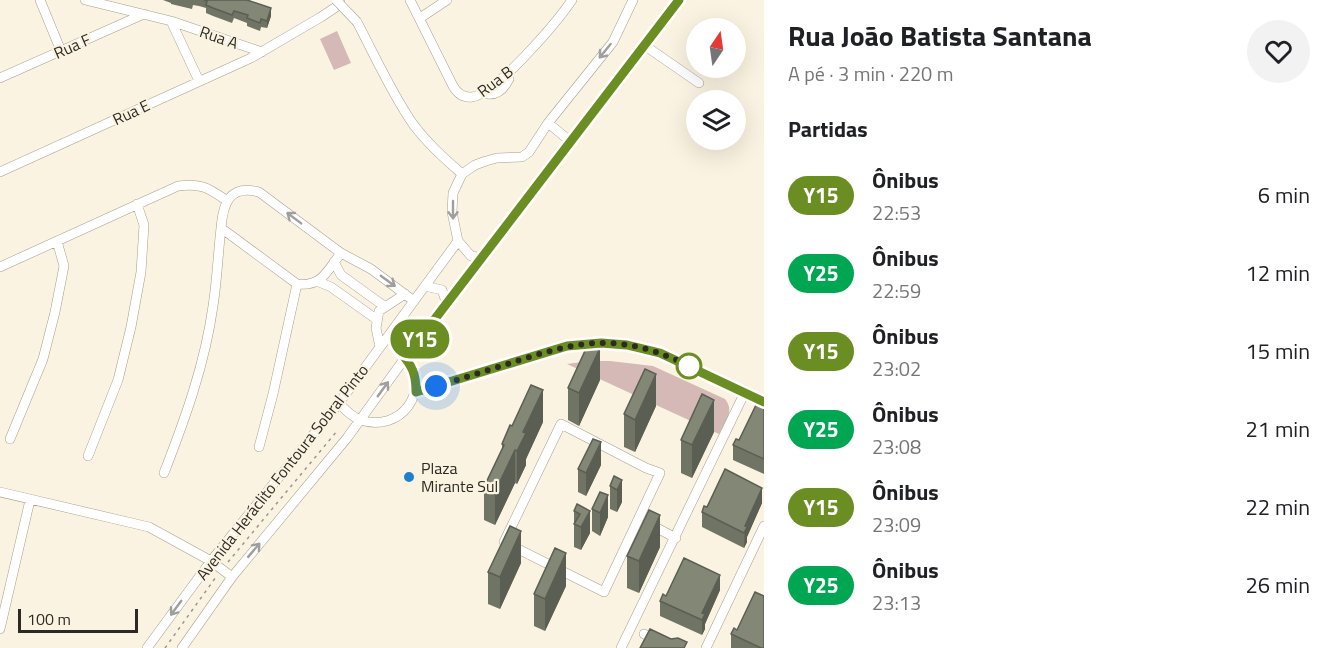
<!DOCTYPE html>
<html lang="pt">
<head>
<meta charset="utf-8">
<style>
	:root { --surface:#fff; --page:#f2f2f2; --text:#202124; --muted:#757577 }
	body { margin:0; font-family:"Titillium Web",sans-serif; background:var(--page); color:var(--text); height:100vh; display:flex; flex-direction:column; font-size:22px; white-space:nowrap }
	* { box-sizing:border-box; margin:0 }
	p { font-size:20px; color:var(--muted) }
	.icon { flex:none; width:33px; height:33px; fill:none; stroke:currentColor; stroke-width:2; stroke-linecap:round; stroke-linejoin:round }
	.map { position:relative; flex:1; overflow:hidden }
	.drawer { display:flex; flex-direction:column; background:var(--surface); width:570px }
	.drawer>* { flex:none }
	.badge { padding:0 12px; border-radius:20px; font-size:21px; line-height:39px }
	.needle { width:39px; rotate:13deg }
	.tools { position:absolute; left:686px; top:18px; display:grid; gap:12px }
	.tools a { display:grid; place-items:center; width:60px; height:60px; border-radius:50%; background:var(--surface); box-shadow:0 6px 24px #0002; font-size:30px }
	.scale { position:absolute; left:18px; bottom:15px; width:120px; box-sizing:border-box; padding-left:6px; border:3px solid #2d2a23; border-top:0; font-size:16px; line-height:21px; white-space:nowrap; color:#2d2a23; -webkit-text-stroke:4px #faf3e1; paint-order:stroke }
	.you { position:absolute; width:30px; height:30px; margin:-15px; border:4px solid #fff; border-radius:50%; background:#1a73e8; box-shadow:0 0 0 9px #1a73e833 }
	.map>.badge { position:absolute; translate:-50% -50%; box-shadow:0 0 0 3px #fff }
	h2 { padding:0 24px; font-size:22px; line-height:54px }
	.round { display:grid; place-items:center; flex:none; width:63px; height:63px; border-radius:32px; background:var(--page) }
	.overview { display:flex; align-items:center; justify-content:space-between; height:102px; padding:0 24px }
	h1 { font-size:28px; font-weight:700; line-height:45px }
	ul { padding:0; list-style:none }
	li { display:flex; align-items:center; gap:18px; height:78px; padding:0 24px }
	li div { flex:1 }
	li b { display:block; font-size:22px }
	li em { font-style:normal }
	li .badge { min-width:66px; font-weight:700; text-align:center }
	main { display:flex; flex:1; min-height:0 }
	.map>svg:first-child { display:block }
	.green { fill:#d5b9b6 }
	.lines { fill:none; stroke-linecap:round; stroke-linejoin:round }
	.minor-casing { stroke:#a69f8f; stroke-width:10 }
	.path { stroke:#9a9588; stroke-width:1.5; stroke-dasharray:3 4.5; stroke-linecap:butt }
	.minor { stroke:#fff; stroke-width:9 }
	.minor-bridge-casing { stroke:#a69f8f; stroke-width:10; stroke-linecap:butt }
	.minor-bridge { stroke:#fff; stroke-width:9 }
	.wall { fill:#707465 }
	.shaded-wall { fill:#5b5e53 }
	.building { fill:#828776; stroke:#5b5e53; stroke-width:1.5 }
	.oneway { stroke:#a09f9c }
	.line-casing { stroke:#fff; stroke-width:14 }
	.line { stroke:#6b8e23; stroke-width:9 }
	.walk { stroke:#2d2a23; stroke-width:6; stroke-dasharray:0 10.8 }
	.stop-dot { fill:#fff; stroke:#6b8e23; stroke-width:3 }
	.poi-dot { fill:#1c80cb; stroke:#faf3e1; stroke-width:2 }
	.labels { text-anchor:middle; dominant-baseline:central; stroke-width:4.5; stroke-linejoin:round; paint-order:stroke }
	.street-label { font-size:16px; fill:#2d2a23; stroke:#faf3e1 }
	.poi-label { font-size:16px; fill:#2d2a23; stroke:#faf3e1; text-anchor:start }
</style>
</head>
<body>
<main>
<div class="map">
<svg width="764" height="648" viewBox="0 0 764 648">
	<rect width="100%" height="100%" fill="#faf3e1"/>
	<path class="green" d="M 337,31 L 351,63 L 334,70 L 320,39 Z
		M 589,361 L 610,361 L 653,366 L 725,399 C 735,411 725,422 719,434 L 567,364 Z"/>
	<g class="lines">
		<defs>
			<path id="minor" d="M 40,0 L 61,51
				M 85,0 L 171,21 L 262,52
				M 410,0 L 453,86 C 457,93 463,98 472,97 C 496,94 557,22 572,0
				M 420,18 L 447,0
				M 171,21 L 199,81
				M 357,22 C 375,56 391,92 413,124 C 427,143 444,158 462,174
				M 644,45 L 699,83
				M 0,78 L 144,14
				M 482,93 C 495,97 503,91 509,79 L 508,72
				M 548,123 L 570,141
				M 0,172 L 251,58 L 321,17 L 336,7 L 340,0
				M 458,241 L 471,256 L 483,258
				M 341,253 C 327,271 322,287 297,284 L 221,228 C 223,204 229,184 259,192 L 341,253 L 371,269 L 414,301
				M 334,262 L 341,275 L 384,306
				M 0,267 L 178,186 C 200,183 207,187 226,200
				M 319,282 L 331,287 L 376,319
				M 425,286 L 442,290 L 447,304
				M 380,347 L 376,328 L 379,311 L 405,294
				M 416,392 L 567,346 L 601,343 L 627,345 L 660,353 L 764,401
				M 339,403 C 345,410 352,417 361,420 C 400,433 433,391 405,358
				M 561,424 L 646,468 L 660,473 L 604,592 L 504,542 Z
				M 10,439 L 43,359 L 55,312 L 64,266 L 57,241
				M 259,447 L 273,394 L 297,284
				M 88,456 L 118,380 L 131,327 L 141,272 L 144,225 L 137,204
				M 164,473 C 185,419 205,364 213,306 C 217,281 218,254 221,228
				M 0,492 L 149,527 L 211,561 L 232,577
				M 651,525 L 676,538
				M 0,629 L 30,500
				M 644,634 L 674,648
				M 147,648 L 211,561 L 339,403 L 458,241 L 452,212 L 453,193 L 462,174 L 475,165 L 486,161 L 497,158 L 522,157 L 529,152 L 548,123 L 613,42 L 633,0
				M 182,648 L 232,577 L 347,438 L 405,358 L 679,0
				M 621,648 L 745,392
				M 706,648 L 764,526"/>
		</defs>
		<use href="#minor" class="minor-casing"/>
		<path class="path" d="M 228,562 L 337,431
			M 165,648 L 216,577"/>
		<use href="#minor" class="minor"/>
		<defs>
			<path id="minor-bridge" d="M 336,0 L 357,22"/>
		</defs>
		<use href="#minor-bridge" class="minor-bridge-casing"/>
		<use href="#minor-bridge" class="minor-bridge"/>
	</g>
	<path class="wall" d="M 163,0 L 247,0 L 271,16 L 267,28 L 261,27 L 260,31 L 247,26 L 247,23 L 234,18 L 232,23 L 213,16 L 206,13 L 206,8 L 199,6 L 193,5 L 192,9 L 171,4 L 171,3 Z
		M 600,380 L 579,426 L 568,420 L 568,388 Z
		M 656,406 L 635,452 L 624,447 L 624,414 Z
		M 764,406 L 764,474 L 733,460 L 733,445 L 739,440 Z
		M 543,422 L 526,459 L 526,465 L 517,484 L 515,483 L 495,525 L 484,520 L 484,487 L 502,450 L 502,444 Z
		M 714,432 L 692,478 L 681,473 L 681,440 Z
		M 601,465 L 586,496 L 578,492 L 578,469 Z
		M 614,476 L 622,502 L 617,512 L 610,509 L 610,486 Z
		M 762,503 L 747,537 L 747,542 L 744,548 L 702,527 L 702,512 L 707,507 Z
		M 592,509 L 608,517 L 600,536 L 592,531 Z
		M 574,511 L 590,511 L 590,533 L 581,550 L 574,547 Z
		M 660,547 L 639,593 L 627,588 L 627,556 Z
		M 521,563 L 500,609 L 488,604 L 488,572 Z
		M 566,586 L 545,631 L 534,626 L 534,594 Z
		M 720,590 L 705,624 L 705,629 L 702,635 L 660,616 L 660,601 L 666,596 Z
		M 737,630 L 764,648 L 731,648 L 731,634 Z"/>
	<path class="shaded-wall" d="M 271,8 L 271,16 L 267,28 L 267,21 Z
		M 600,348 L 600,380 L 579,426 L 579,393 Z
		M 656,374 L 656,406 L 635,452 L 635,420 Z
		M 543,390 L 543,422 L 526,459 L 526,465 L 517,484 L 517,451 L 523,432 Z
		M 714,400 L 714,432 L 692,478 L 692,445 Z
		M 601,442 L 601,465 L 586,496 L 586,473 Z
		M 515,450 L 515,483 L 495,525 L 495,492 Z
		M 622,480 L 622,502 L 617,512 L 617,490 Z
		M 762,488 L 762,503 L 747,537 L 747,542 L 744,548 L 745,526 Z
		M 608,495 L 608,517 L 600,536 L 600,513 Z
		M 590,511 L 590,533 L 581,550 L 581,527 Z
		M 660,515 L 660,547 L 639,593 L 639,561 Z
		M 521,531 L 521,563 L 500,609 L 500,577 Z
		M 566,553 L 566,586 L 545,631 L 545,599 Z
		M 720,575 L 720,590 L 705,624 L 705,629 L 702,635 L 702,613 Z"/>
	<path class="building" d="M 204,0 L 247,0 L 271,8 L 267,21 L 261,19 L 260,23 L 247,18 L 248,15 L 234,11 L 232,15 L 213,8 L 206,5 L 207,1 Z
		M 589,342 L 600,348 L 579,393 L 568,388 Z
		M 645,369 L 656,374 L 635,420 L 624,414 Z
		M 531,385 L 543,390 L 523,432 L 526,433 L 517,451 L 515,450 L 495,492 L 484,487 L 504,445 L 502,444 L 510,425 L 512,426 Z
		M 702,394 L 714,400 L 692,445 L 681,440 Z
		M 757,403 L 764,406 L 764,459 L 733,445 L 736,439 L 739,440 Z
		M 593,439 L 601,442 L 586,473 L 578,469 Z
		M 725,469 L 762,488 L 745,526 L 747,527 L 744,533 L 702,512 L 704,506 L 707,507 Z
		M 614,476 L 622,480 L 617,490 L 610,486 Z
		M 600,492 L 608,495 L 600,513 L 592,509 Z
		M 577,504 L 590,511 L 581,527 L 574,524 L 580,514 L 574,511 Z
		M 649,510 L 660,515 L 639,561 L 627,556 Z
		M 510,526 L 521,531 L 500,577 L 488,572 Z
		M 555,548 L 566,553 L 545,599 L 534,594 Z
		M 684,558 L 720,575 L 702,613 L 705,614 L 702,620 L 660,601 L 663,594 L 666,596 Z
		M 755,592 L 764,596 L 764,648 L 761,648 L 731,634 L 734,628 L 737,630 Z
		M 650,629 L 671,639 L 678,638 L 687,642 L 684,648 L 640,648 Z"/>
	<defs><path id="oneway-shaft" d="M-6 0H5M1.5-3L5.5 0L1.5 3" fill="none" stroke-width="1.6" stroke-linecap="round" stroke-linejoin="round" transform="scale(1.5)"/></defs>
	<g class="oneway">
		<use href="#oneway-shaft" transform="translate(605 51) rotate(129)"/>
		<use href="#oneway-shaft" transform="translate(453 210) rotate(90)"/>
		<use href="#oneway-shaft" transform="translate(294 218) rotate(-143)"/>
		<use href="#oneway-shaft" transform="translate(388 281) rotate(36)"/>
		<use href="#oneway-shaft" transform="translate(383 389) rotate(-54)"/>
		<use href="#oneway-shaft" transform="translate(254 550) rotate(-50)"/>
		<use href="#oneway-shaft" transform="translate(176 608) rotate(126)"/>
	</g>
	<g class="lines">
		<defs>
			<path id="line" d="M 679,0 L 405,358 C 414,369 416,378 416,392 L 567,346 L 601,343 L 627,345 L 660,353 L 764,402"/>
		</defs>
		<use href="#line" class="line-casing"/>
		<use href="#line" class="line"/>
		<path class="walk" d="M 436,386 C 464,378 492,369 520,360 C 546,352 573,343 601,343 C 631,342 664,353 689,366"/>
	</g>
	<circle class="stop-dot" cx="689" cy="366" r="12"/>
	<circle class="poi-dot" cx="409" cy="477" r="6"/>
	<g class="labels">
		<g class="street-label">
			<text transform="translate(219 37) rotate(19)">Rua A</text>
			<text transform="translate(72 46) rotate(-24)">Rua F</text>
			<text transform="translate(495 81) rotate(-37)">Rua B</text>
			<text transform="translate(131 112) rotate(-25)">Rua E</text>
			<text transform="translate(282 472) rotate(-52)">Avenida Heráclito Fontoura Sobral Pinto</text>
		</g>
		<g class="poi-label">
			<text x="421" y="468">Plaza<tspan x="421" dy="18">Mirante Sul</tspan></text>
		</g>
	</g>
</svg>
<div class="tools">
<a><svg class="needle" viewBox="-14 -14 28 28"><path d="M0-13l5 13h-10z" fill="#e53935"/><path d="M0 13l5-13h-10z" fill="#757577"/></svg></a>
<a><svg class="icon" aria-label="layers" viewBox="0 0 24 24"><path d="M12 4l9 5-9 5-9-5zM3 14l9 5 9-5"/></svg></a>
</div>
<div class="scale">100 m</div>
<div class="you" style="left:436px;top:386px"></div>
<b class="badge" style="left:420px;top:339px;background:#6b8e23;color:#fff">Y15</b>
</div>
<section class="drawer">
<div class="overview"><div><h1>Rua João Batista Santana</h1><p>A pé · 3 min · 220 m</p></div><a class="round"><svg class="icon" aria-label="heart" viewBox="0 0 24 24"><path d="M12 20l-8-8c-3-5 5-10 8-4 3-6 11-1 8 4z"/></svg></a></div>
<h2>Partidas</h2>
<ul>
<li><span class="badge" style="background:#6b8e23;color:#fff">Y15</span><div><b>Ônibus</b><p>22:53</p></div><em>6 min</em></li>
<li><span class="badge" style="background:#00a651;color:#fff">Y25</span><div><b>Ônibus</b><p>22:59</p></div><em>12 min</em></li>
<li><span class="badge" style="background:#6b8e23;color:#fff">Y15</span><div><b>Ônibus</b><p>23:02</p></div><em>15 min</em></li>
<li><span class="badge" style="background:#00a651;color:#fff">Y25</span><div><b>Ônibus</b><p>23:08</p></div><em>21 min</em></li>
<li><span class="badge" style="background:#6b8e23;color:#fff">Y15</span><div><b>Ônibus</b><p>23:09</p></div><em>22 min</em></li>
<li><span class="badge" style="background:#00a651;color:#fff">Y25</span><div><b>Ônibus</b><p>23:13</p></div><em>26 min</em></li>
</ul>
</section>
</main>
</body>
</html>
